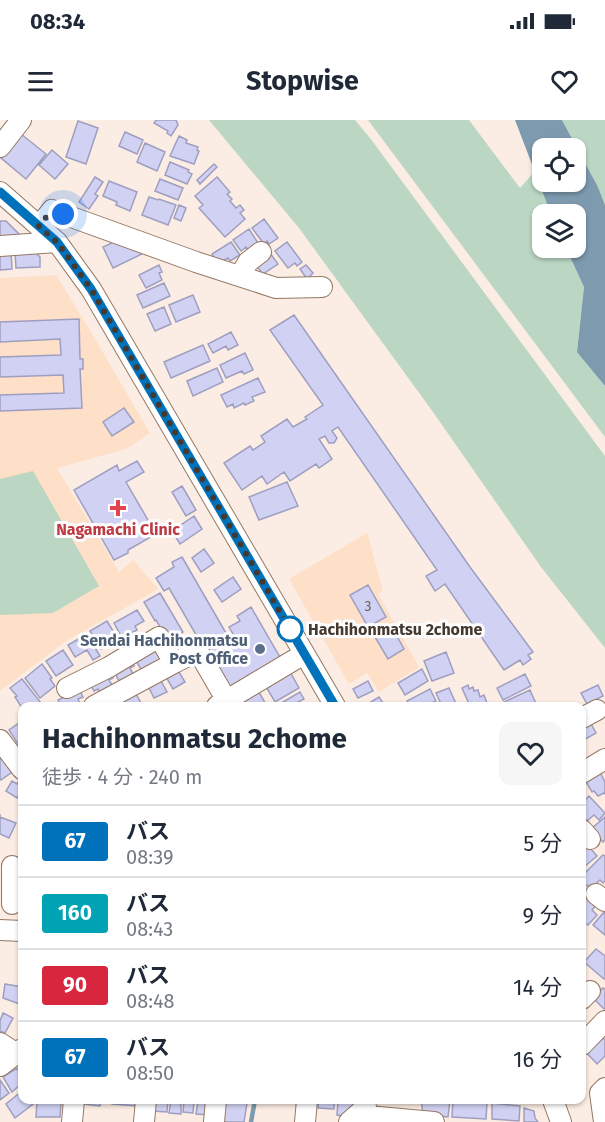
<!DOCTYPE html>
<html lang="ja">
<head>
<meta charset="utf-8">
<style>
	:root { --surface:#fff; --page:#f6f6f7; --text:#1f2937; --muted:#747a83; --line:#e0e1e3 }
	body { margin:0; font-family:"Fira Sans","Noto Sans JP",sans-serif; background:var(--page); color:var(--text); height:100vh; display:flex; flex-direction:column; font-size:22px; white-space:nowrap }
	* { box-sizing:border-box; margin:0 }
	p { font-size:20px; color:var(--muted) }
	.icon { flex:none; width:33px; height:33px; fill:none; stroke:currentColor; stroke-width:2; stroke-linecap:round; stroke-linejoin:round }
	.map { position:relative; flex:1; overflow:hidden }
	.panel { position:absolute; left:18px; top:582px; width:568px; height:402px; display:flex; flex-direction:column; background:var(--surface); border-radius:12px; box-shadow:0 2px 4px #0004 }
	.panel>* { flex:none }
	.badge { padding:0 12px; border-radius:4px; font-size:21px; line-height:39px }
	.tools { position:absolute; left:532px; top:18px; display:grid; gap:12px }
	.tools a { display:grid; place-items:center; width:54px; height:54px; border-radius:12px; background:var(--surface); box-shadow:0 2px 4px #0004; font-size:30px }
	.you { position:absolute; width:30px; height:30px; margin:-15px; border:4px solid #fff; border-radius:50%; background:#1a73e8; box-shadow:0 0 0 9px #1a73e833 }
	.map>.badge { position:absolute; translate:-50% -50%; box-shadow:0 0 0 3px #fff }
	.round { display:grid; place-items:center; flex:none; width:63px; height:63px; border-radius:12px; background:var(--page) }
	.headline { display:flex; align-items:center; justify-content:space-between; height:102px; padding:0 24px }
	h1 { font-size:28px; font-weight:700; line-height:45px }
	ul { padding:0; list-style:none }
	li { display:flex; align-items:center; gap:18px; height:72px; padding:0 24px; border-top:2px solid var(--line) }
	li div { flex:1 }
	li b { display:block; font-size:22px }
	li em { font-style:normal }
	li .badge { min-width:66px; font-weight:700; text-align:center }
	.status { display:flex; justify-content:space-between; align-items:center; height:42px; padding:0 30px; background:var(--surface); direction:ltr }
	.status svg { height:16px; fill:currentColor }
	header { display:flex; justify-content:space-between; align-items:center; height:78px; padding:0 24px; background:var(--surface); font-size:27px; font-weight:700 }
	.map>svg:first-child { display:block }
	.built { fill:#fedfc8 }
	.green { fill:#bbd7c3 }
	.water { fill:#7d9aaf; fill-rule:evenodd }
	.lines { fill:none; stroke-linecap:round; stroke-linejoin:round }
	.stream { stroke:#7d9aaf; stroke-width:4.5 }
	.building { fill:#d1d2f3; stroke:#9e9ec0; stroke-width:1.5 }
	.minor-casing { stroke:#957862; stroke-width:22 }
	.minor { stroke:#fff; stroke-width:20 }
	.line-casing { stroke:#fff; stroke-width:14 }
	.line { stroke:#0072bc; stroke-width:9 }
	.walk { stroke:#45392f; stroke-width:6; stroke-dasharray:0 10.8 }
	.health-dot { fill:#e0444e; stroke:#fdfdfd; stroke-width:2 }
	.stop-dot { fill:#fff; stroke:#0072bc; stroke-width:3 }
	.service-dot { fill:#5c6f8a; stroke:#fdfdfd; stroke-width:2 }
	.labels { text-anchor:middle; dominant-baseline:central; stroke-width:6; stroke-linejoin:round; paint-order:stroke }
	.number-label { font-size:14px; fill:#685f60 }
	.health-label { font-size:16px; font-weight:bold; fill:#be3a42; stroke:#fdfdfd }
	.stop-label { font-size:16px; font-weight:bold; fill:#45392f; stroke:#fdfdfd; text-anchor:start }
	.service-label { font-size:16px; font-weight:bold; fill:#4e5e75; stroke:#fdfdfd; text-anchor:end }
</style>
</head>
<body>
<div class="status"><b>08:34</b><svg viewBox="0 0 49 12"><path d="M0 12V9h3v3zM5 12V6h3v6zM10 12V3h3v9zM15 12V0h3v12zM26 1h20v11H26zM47 4h2v5h-2z"/></svg></div>
<header><svg class="icon" aria-label="menu" viewBox="0 0 24 24"><path d="M4 6h16M4 12h16M4 18h16"/></svg>Stopwise<svg class="icon" aria-label="heart" viewBox="0 0 24 24"><path d="M12 20l-8-8c-3-5 5-10 8-4 3-6 11-1 8 4z"/></svg></header>
<div class="map">
<svg width="605" height="1002" viewBox="0 0 605 1002">
	<rect width="100%" height="100%" fill="#fbede4"/>
	<path class="built" d="M 56,155 L 91,212 L 150,313 L 126,329 L 57,348 L 119,452 L 133,440 L 158,469 L 66,521 L 0,571 L 0,158 Z
		M 367,413 L 383,470 L 378,474 L 419,547 L 379,572 L 367,553 L 349,564 L 289,459 Z"/>
	<path class="green" d="M 209,0 L 355,0 L 370,18 L 605,336 L 605,528 L 541,447 L 433,292 L 299,108 Z
		M 368,0 L 469,0 L 520,68 L 535,51 L 551,94 L 543,94 L 543,128 L 566,128 L 584,167 L 577,231 L 605,266 L 605,317 Z
		M 562,0 L 605,0 L 605,85 L 598,67 Z
		M 33,351 L 99,466 L 53,493 L 0,495 L 0,359 Z"/>
	<path class="water" d="M 515,0 L 562,0 L 598,67 L 605,85 L 605,266 L 577,232 L 584,167 L 566,128 L 576,128 L 576,94 L 551,94 ZM 543,28 L 576,28 L 576,62 L 543,62 Z"/>
	<g class="lines">
		<path class="stream" d="M 251,1002 L 255,980"/>
	</g>
	<path class="building" d="M 156,0 L 176,0 L 178,5 L 171,16 L 167,13 L 168,11 L 154,3 Z
		M 78,1 L 98,8 L 86,44 L 66,37 Z
		M 125,12 L 143,20 L 137,34 L 119,26 Z
		M 21,14 L 46,34 L 26,59 L 1,38 Z
		M 179,16 L 187,20 L 186,23 L 198,27 L 197,30 L 199,31 L 194,44 L 170,36 Z
		M 145,23 L 165,32 L 157,51 L 137,42 Z
		M 52,30 L 68,44 L 55,59 L 39,45 Z
		M 170,42 L 189,50 L 188,52 L 192,54 L 187,64 L 165,55 Z
		M 214,44 L 217,47 L 200,64 L 197,60 Z
		M 95,57 L 103,62 L 95,74 L 98,76 L 89,89 L 79,82 Z
		M 217,57 L 230,72 L 227,74 L 232,79 L 230,81 L 236,88 L 240,85 L 244,90 L 240,93 L 245,99 L 225,117 L 199,88 L 203,85 L 195,76 Z
		M 160,59 L 183,68 L 178,80 L 155,71 Z
		M 109,61 L 137,72 L 130,91 L 116,85 L 117,82 L 103,76 Z
		M 149,77 L 158,80 L 159,79 L 176,85 L 168,105 L 142,95 Z
		M 179,85 L 186,88 L 181,101 L 174,98 Z
		M 264,99 L 278,118 L 269,124 L 267,121 L 264,124 L 252,108 Z
		M 0,101 L 6,101 L 20,115 L 0,121 Z
		M 249,109 L 258,123 L 248,130 L 246,127 L 241,131 L 233,120 Z
		M 118,120 L 137,124 L 142,134 L 113,148 L 103,127 Z
		M 231,122 L 240,135 L 230,141 L 228,138 L 221,142 L 219,139 L 216,141 L 212,134 Z
		M 287,122 L 302,142 L 297,146 L 295,143 L 288,148 L 275,131 Z
		M 15,131 L 36,133 L 40,137 L 40,147 L 16,148 Z
		M 0,133 L 11,133 L 12,149 L 0,150 Z
		M 270,133 L 278,144 L 263,154 L 255,144 Z
		M 159,145 L 162,152 L 159,153 L 162,160 L 146,168 L 139,155 Z
		M 306,145 L 313,153 L 307,159 L 300,149 Z
		M 164,163 L 170,176 L 143,188 L 137,175 Z
		M 193,175 L 200,192 L 176,202 L 169,185 Z
		M 164,187 L 171,204 L 155,211 L 147,194 Z
		M 294,195 L 470,447 L 533,532 L 528,535 L 531,539 L 523,545 L 520,540 L 504,550 L 445,464 L 435,471 L 426,456 L 437,450 L 338,307 L 332,311 L 337,318 L 334,323 L 329,323 L 325,316 L 319,319 L 332,339 L 319,348 L 316,344 L 290,361 L 284,352 L 267,364 L 262,356 L 242,370 L 224,343 L 250,326 L 253,330 L 265,322 L 261,316 L 287,299 L 293,307 L 307,299 L 305,297 L 323,285 L 270,210 Z
		M 79,199 L 80,239 L 83,239 L 83,249 L 80,249 L 82,288 L 0,291 L 0,275 L 64,273 L 63,255 L 0,257 L 0,237 L 61,235 L 60,219 L 0,222 L 0,202 Z
		M 231,212 L 238,225 L 228,230 L 226,226 L 213,233 L 208,224 Z
		M 203,225 L 210,241 L 171,258 L 164,242 Z
		M 245,233 L 253,250 L 244,254 L 242,251 L 226,258 L 220,245 Z
		M 217,248 L 223,262 L 193,276 L 187,261 Z
		M 258,258 L 265,272 L 252,277 L 254,281 L 245,285 L 244,283 L 234,288 L 233,284 L 227,287 L 221,275 Z
		M 124,288 L 134,302 L 112,316 L 103,302 Z
		M 137,341 L 144,352 L 126,362 L 156,414 L 128,430 L 128,433 L 114,440 L 74,370 L 117,345 L 119,351 Z
		M 287,362 L 298,386 L 259,400 L 249,377 Z
		M 182,366 L 196,390 L 186,396 L 172,372 Z
		M 194,396 L 202,409 L 180,424 L 172,411 Z
		M 204,429 L 214,443 L 201,452 L 192,438 Z
		M 182,437 L 234,527 L 241,523 L 239,520 L 237,521 L 229,507 L 240,501 L 237,496 L 251,487 L 281,539 L 228,570 L 169,468 L 164,471 L 156,458 L 174,447 L 172,442 Z
		M 233,457 L 241,469 L 222,482 L 214,470 Z
		M 368,465 L 386,497 L 368,507 L 350,475 Z
		M 160,473 L 183,512 L 168,521 L 156,500 L 155,501 L 144,482 Z
		M 137,490 L 144,501 L 135,506 L 137,510 L 122,518 L 114,503 Z
		M 107,501 L 118,519 L 101,529 L 90,511 Z
		M 392,507 L 404,529 L 388,539 L 375,517 Z
		M 87,514 L 100,536 L 93,540 L 87,530 L 75,537 L 68,525 Z
		M 158,524 L 161,540 L 142,551 L 134,537 Z
		M 63,530 L 73,545 L 56,556 L 46,541 Z
		M 446,532 L 454,553 L 432,561 L 424,541 Z
		M 131,540 L 134,546 L 130,548 L 133,554 L 119,561 L 113,549 Z
		M 42,544 L 52,558 L 50,559 L 55,566 L 40,578 L 25,558 Z
		M 422,549 L 428,561 L 405,575 L 398,563 Z
		M 289,550 L 299,568 L 275,582 L 265,565 Z
		M 110,551 L 113,558 L 109,560 L 112,565 L 99,572 L 98,569 L 94,571 L 89,562 Z
		M 179,552 L 185,562 L 173,569 L 166,557 Z
		M 525,554 L 531,566 L 503,580 L 497,568 Z
		M 22,559 L 41,583 L 36,586 L 22,586 L 22,588 L 15,577 L 17,576 L 10,568 Z
		M 161,561 L 167,572 L 154,578 L 148,566 Z
		M 368,561 L 373,571 L 358,578 L 353,569 Z
		M 468,565 L 469,569 L 473,567 L 474,571 L 478,570 L 480,577 L 484,575 L 488,586 L 470,586 L 462,568 Z
		M 598,565 L 603,576 L 587,584 L 581,573 Z
		M 449,568 L 457,586 L 442,586 L 436,573 Z
		M 79,569 L 83,577 L 78,579 L 80,584 L 75,586 L 61,586 L 58,580 Z
		M 257,569 L 267,586 L 237,586 L 234,582 Z
		M 430,569 L 436,581 L 425,586 L 410,586 L 407,581 Z
		M 530,570 L 537,586 L 507,586 L 504,582 Z
		M 135,572 L 141,583 L 135,586 L 113,586 Z
		M 300,572 L 304,579 L 291,586 L 276,586 Z
		M 379,577 L 385,586 L 364,586 Z
		M 589,600 L 596,613 L 584,620 L 582,616 L 582,604 Z
		M 22,601 L 22,630 L 9,610 Z
		M 0,633 L 15,650 L 1,660 L 0,658 Z
		M 599,650 L 605,662 L 605,674 L 604,673 L 598,676 L 594,671 L 592,672 L 585,660 Z
		M 21,657 L 22,658 L 22,669 L 17,678 L 6,671 L 12,661 L 17,664 Z
		M 589,676 L 605,693 L 599,700 L 594,695 L 587,701 L 582,696 L 582,683 Z
		M 0,694 L 0,697 L 16,703 L 9,718 L 0,714 Z
		M 605,697 L 605,720 L 603,722 L 591,709 Z
		M 582,719 L 597,736 L 584,747 L 582,745 Z
		M 603,735 L 605,736 L 605,761 L 603,763 L 600,760 L 591,768 L 587,765 L 584,768 L 582,766 L 582,756 Z
		M 587,778 L 596,785 L 592,790 L 597,795 L 588,805 L 582,801 L 582,784 Z
		M 605,791 L 605,815 L 593,805 Z
		M 596,829 L 605,836 L 605,858 L 604,859 L 584,842 Z
		M 5,864 L 22,867 L 22,885 L 3,878 Z
		M 603,868 L 605,869 L 605,888 L 604,889 L 593,878 Z
		M 3,893 L 13,898 L 5,913 L 0,911 L 0,901 Z
		M 599,914 L 605,920 L 605,936 L 597,944 L 583,929 Z
		M 17,948 L 22,956 L 22,963 L 12,972 L 3,957 Z
		M 0,960 L 9,973 L 0,980 Z
		M 22,971 L 22,980 L 34,980 L 33,984 L 15,998 L 6,984 Z
		M 84,980 L 101,980 L 100,986 L 84,984 Z
		M 112,980 L 137,980 L 137,986 L 112,984 Z
		M 154,980 L 168,980 L 167,992 L 153,991 Z
		M 171,980 L 181,980 L 181,994 L 169,993 Z
		M 319,980 L 334,980 L 334,989 L 318,988 Z
		M 338,980 L 349,980 L 360,981 L 349,997 L 337,995 Z
		M 421,980 L 450,980 L 448,997 L 423,994 Z
		M 453,980 L 487,983 L 486,999 L 452,997 Z
		M 37,981 L 61,982 L 60,997 L 36,997 Z
		M 184,981 L 194,981 L 193,993 L 183,992 Z
		M 198,981 L 211,981 L 211,995 L 196,994 Z
		M 223,981 L 247,983 L 244,1002 L 221,1002 Z
		M 492,983 L 520,986 L 519,1001 L 492,999 Z
		M 524,988 L 534,991 L 535,998 L 538,1002 L 524,1002 Z"/>
	<g class="lines">
		<defs>
			<path id="minor" d="M 0,27 L 21,0
				M 0,72 L 57,122 L 91,169 L 335,586
				M 39,106 L 52,90 L 196,142 L 276,168 L 322,167
				M 0,126 L 57,122
				M 240,156 L 248,142 L 261,132
				M 67,568 L 109,547 L 159,517 L 174,543 L 198,531 L 230,586
				M 94,586 L 174,543
				M 217,586 L 304,534
				M 582,598 L 597,590
				M 0,620 L 22,649
				M 582,653 L 605,639
				M 582,710 L 590,719
				M 596,774 L 605,781
				M 12,784 L 12,746
				M 0,810 L 22,811
				M 582,879 L 590,871
				M 0,923 L 17,934
				M 582,925 L 605,901
				M 0,946 L 22,929
				M 553,980 L 561,1002
				M 368,996 L 434,1002
				M 72,1002 L 74,980
				M 144,1002 L 146,980
				M 214,1002 L 216,980
				M 305,1002 L 307,980
				M 349,1002 L 366,987
				M 604,1002 L 600,973 L 605,968"/>
		</defs>
		<use href="#minor" class="minor-casing"/>
		<use href="#minor" class="minor"/>
	</g>
	<g class="lines">
		<defs>
			<path id="line" d="M 0,72 L 57,122 L 91,169 L 335,586"/>
		</defs>
		<use href="#line" class="line-casing"/>
		<use href="#line" class="line"/>
		<path class="walk" d="M 63,94 L 52,90 L 39,106 L 57,122 L 91,169 L 290,509"/>
	</g>
	<path class="health-dot" d="M115 379h6v6h6v6h-6v6h-6v-6h-6v-6h6z"/>
	<circle class="stop-dot" cx="290" cy="509" r="12"/>
	<circle class="service-dot" cx="260" cy="529" r="6"/>
	<g class="labels">
		<g class="number-label">
			<text x="368" y="486">3</text>
		</g>
		<g class="health-label">
			<text x="118" y="409">Nagamachi Clinic</text>
		</g>
		<g class="stop-label">
			<text x="308" y="509">Hachihonmatsu 2chome</text>
		</g>
		<g class="service-label">
			<text x="248" y="520">Sendai Hachihonmatsu<tspan x="248" dy="18">Post Office</tspan></text>
		</g>
	</g>
</svg>
<div class="tools">
<a><svg class="icon" aria-label="locate" viewBox="0 0 24 24"><circle cx="12" cy="12" r="6"/><path d="M12 2v4M12 18v4M2 12h4M18 12h4"/></svg></a>
<a><svg class="icon" aria-label="layers" viewBox="0 0 24 24"><path d="M12 4l9 5-9 5-9-5zM3 14l9 5 9-5"/></svg></a>
</div>
<div class="you" style="left:63px;top:94px"></div>
<section class="panel">
<div class="headline"><div><h1>Hachihonmatsu 2chome</h1><p>徒歩 · 4 分 · 240 m</p></div><a class="round"><svg class="icon" aria-label="heart" viewBox="0 0 24 24"><path d="M12 20l-8-8c-3-5 5-10 8-4 3-6 11-1 8 4z"/></svg></a></div>
<ul>
<li><span class="badge" style="background:#0072bc;color:#fff">67</span><div><b>バス</b><p>08:39</p></div><em>5 分</em></li>
<li><span class="badge" style="background:#00a3b4;color:#fff">160</span><div><b>バス</b><p>08:43</p></div><em>9 分</em></li>
<li><span class="badge" style="background:#d7263d;color:#fff">90</span><div><b>バス</b><p>08:48</p></div><em>14 分</em></li>
<li><span class="badge" style="background:#0072bc;color:#fff">67</span><div><b>バス</b><p>08:50</p></div><em>16 分</em></li>
</ul>
</section>
</div>
</body>
</html>
